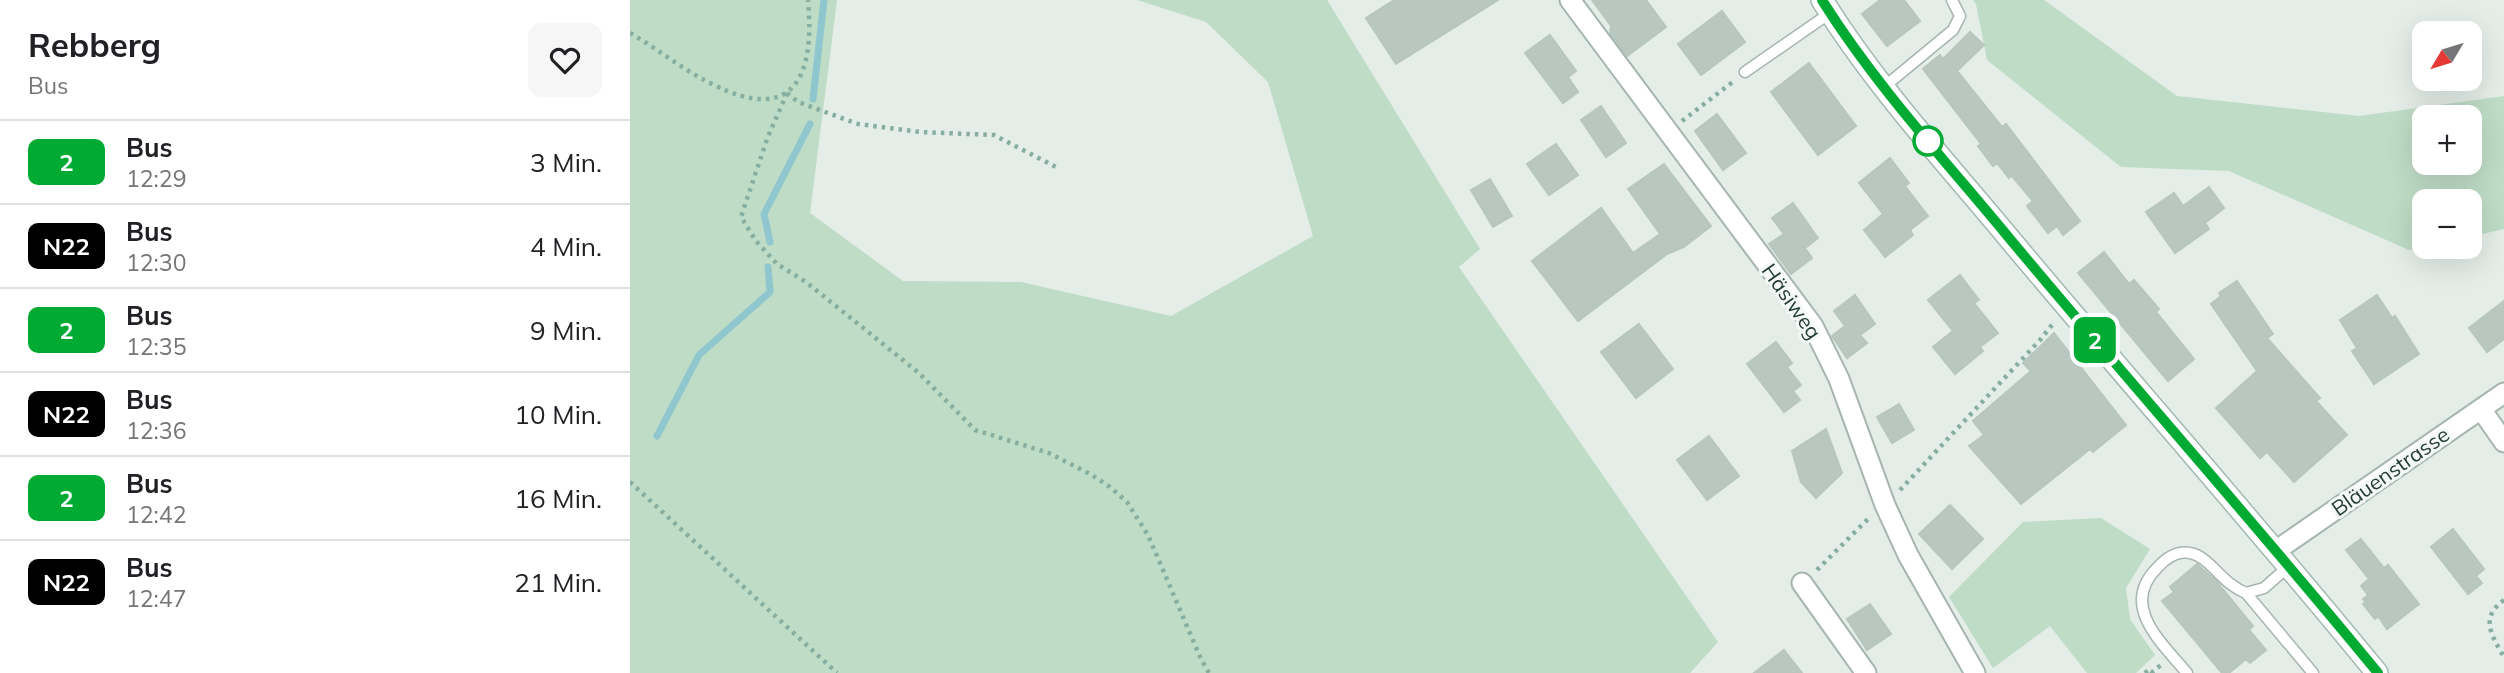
<!DOCTYPE html>
<html lang="de">
<head>
<meta charset="utf-8">
<style>
	:root { --surface:#fff; --page:#f6f6f6; --text:#202124; --muted:#757577; --line:#e0e0e0 }
	body { margin:0; font-family:Mulish,sans-serif; background:var(--page); color:var(--text); height:100vh; display:flex; flex-direction:column; font-size:26px; white-space:nowrap }
	* { box-sizing:border-box; margin:0 }
	p { font-size:23px; color:var(--muted) }
	.icon { flex:none; width:38px; height:38px; fill:none; stroke:currentColor; stroke-width:2; stroke-linecap:round; stroke-linejoin:round }
	.map { position:relative; flex:1; overflow:hidden }
	.drawer { display:flex; flex-direction:column; background:var(--surface); width:630px }
	.drawer>* { flex:none }
	.badge { padding:0 14px; border-radius:10px; font-size:24px; line-height:46px }
	.needle { width:46px; rotate:232deg }
	.fabs { position:absolute; left:1782px; top:21px; display:grid; gap:14px }
	.fabs a { display:grid; place-items:center; width:70px; height:70px; border-radius:14px; background:var(--surface); box-shadow:0 7px 28px #0002; font-size:35px }
	.map>.badge { position:absolute; translate:-50% -50%; box-shadow:0 0 0 4px #fff }
	.round { display:grid; place-items:center; flex:none; width:74px; height:74px; border-radius:14px; background:var(--page) }
	.head { display:flex; align-items:center; justify-content:space-between; height:119px; padding:0 28px }
	h1 { font-size:33px; font-weight:700; line-height:52px }
	ul { padding:0; list-style:none }
	li { display:flex; align-items:center; gap:21px; height:84px; padding:0 28px; border-top:2px solid var(--line) }
	li div { flex:1 }
	li b { display:block; font-size:26px }
	li em { font-style:normal }
	li .badge { min-width:77px; font-weight:700; text-align:center }
	main { display:flex; flex:1; min-height:0 }
	.map>svg:first-child { display:block }
	.green { fill:#bedcc6; fill-rule:evenodd }
	.lines { fill:none; stroke-linecap:round; stroke-linejoin:round }
	.stream { stroke:#90c6ce; stroke-width:7 }
	.building { fill:#b9c7c1; stroke:#b7c6bf; stroke-width:2 }
	.lane-casing { stroke:#a7b5af; stroke-width:13 }
	.street-casing { stroke:#a7b5af; stroke-width:23 }
	.secondary-casing { stroke:#a3b8b0; stroke-width:24 }
	.path { stroke:#86aea1; stroke-width:4.5; stroke-dasharray:3.5 5; stroke-linecap:butt }
	.lane { stroke:#fff; stroke-width:10 }
	.street { stroke:#fff; stroke-width:19 }
	.secondary { stroke:#fff; stroke-width:21 }
	.line-casing { stroke:#fff; stroke-width:16 }
	.line { stroke:#0a3; stroke-width:10 }
	.stop-dot { fill:#fff; stroke:#0a3; stroke-width:3.5 }
	.labels { text-anchor:middle; dominant-baseline:central; stroke-width:6; stroke-linejoin:round; paint-order:stroke }
	.street-label { font-size:21px; fill:#243d36; stroke:#f4f9f7 }
</style>
</head>
<body>
<main>
<section class="drawer">
<div class="head"><div><h1>Rebberg</h1><p>Bus</p></div><a class="round"><svg class="icon" aria-label="heart" viewBox="0 0 24 24"><path d="M12 20l-8-8c-3-5 5-10 8-4 3-6 11-1 8 4z"/></svg></a></div>
<ul>
<li><span class="badge" style="background:#0a3;color:#fff">2</span><div><b>Bus</b><p>12:29</p></div><em>3 Min.</em></li>
<li><span class="badge" style="background:#000;color:#fff">N22</span><div><b>Bus</b><p>12:30</p></div><em>4 Min.</em></li>
<li><span class="badge" style="background:#0a3;color:#fff">2</span><div><b>Bus</b><p>12:35</p></div><em>9 Min.</em></li>
<li><span class="badge" style="background:#000;color:#fff">N22</span><div><b>Bus</b><p>12:36</p></div><em>10 Min.</em></li>
<li><span class="badge" style="background:#0a3;color:#fff">2</span><div><b>Bus</b><p>12:42</p></div><em>16 Min.</em></li>
<li><span class="badge" style="background:#000;color:#fff">N22</span><div><b>Bus</b><p>12:47</p></div><em>21 Min.</em></li>
</ul>
</section>
<div class="map">
<svg width="1874" height="673" viewBox="0 0 1874 673">
	<rect width="100%" height="100%" fill="#e4ede8"/>
	<path class="green" d="M 0,0 L 207,0 L 180,213 L 273,281 L 391,282 L 541,316 L 683,236 L 638,82 L 576,22 L 507,0 L 697,0 L 850,249 L 829,267 L 1088,642 L 1060,673 L 0,673 Z
		M 1343,0 L 1414,0 L 1547,96 L 1729,116 L 1874,96 L 1874,229 L 1839,237 L 1839,201 L 1794,201 L 1794,247 L 1779,250 L 1599,171 L 1491,167 L 1357,60 L 1346,4 ZM 1794,117 L 1839,117 L 1839,163 L 1794,163 Z
		M 1471,518 L 1520,549 L 1496,588 L 1500,619 L 1525,655 L 1506,673 L 1457,673 L 1420,626 L 1363,668 L 1319,597 L 1393,522 Z"/>
	<g class="lines">
		<path class="stream" d="M 183,99 L 194,0
			M 140,242 L 134,214 L 180,124
			M 27,436 L 69,355 L 140,292 L 138,267"/>
	</g>
	<path class="building" d="M 764,0 L 868,0 L 766,64 L 736,18 Z
		M 962,0 L 1016,0 L 1036,27 L 997,56 L 980,33 L 981,26 Z
		M 1250,0 L 1274,0 L 1290,21 L 1257,46 L 1232,14 Z
		M 1092,11 L 1115,42 L 1071,75 L 1048,44 Z
		M 1340,32 L 1354,45 L 1327,71 L 1372,127 L 1376,124 L 1450,221 L 1433,235 L 1427,226 L 1418,233 L 1397,206 L 1403,201 L 1381,175 L 1379,178 L 1367,163 L 1363,166 L 1348,146 L 1351,144 L 1293,69 L 1310,55 L 1313,59 Z
		M 920,35 L 946,71 L 938,77 L 948,92 L 933,103 L 895,53 Z
		M 1179,63 L 1226,126 L 1188,155 L 1141,92 Z
		M 971,106 L 996,143 L 976,157 L 951,120 Z
		M 1087,114 L 1116,153 L 1093,170 L 1065,131 Z
		M 926,144 L 948,175 L 919,195 L 897,164 Z
		M 1260,158 L 1279,183 L 1275,186 L 1298,216 L 1280,230 L 1283,235 L 1255,257 L 1234,230 L 1253,214 L 1229,183 Z
		M 1034,164 L 1081,226 L 1054,247 L 1037,254 L 948,321 L 902,261 L 971,208 L 1003,253 L 1030,234 L 998,189 Z
		M 860,179 L 882,216 L 863,227 L 841,190 Z
		M 1579,187 L 1594,208 L 1575,223 L 1579,229 L 1545,253 L 1516,212 L 1544,193 L 1553,206 Z
		M 1163,203 L 1188,238 L 1175,248 L 1182,258 L 1161,274 L 1139,244 L 1154,234 L 1142,218 Z
		M 1474,252 L 1499,284 L 1504,280 L 1529,309 L 1526,312 L 1564,359 L 1538,381 L 1448,273 Z
		M 1330,275 L 1349,300 L 1344,303 L 1368,333 L 1350,347 L 1353,351 L 1325,374 L 1303,347 L 1323,331 L 1298,300 Z
		M 1607,281 L 1643,334 L 1637,338 L 1690,398 L 1686,401 L 1717,435 L 1664,482 L 1637,452 L 1630,458 L 1586,408 L 1627,371 L 1581,304 L 1591,296 L 1589,293 Z
		M 1225,295 L 1245,324 L 1230,335 L 1237,343 L 1217,358 L 1202,336 L 1215,326 L 1204,311 Z
		M 1747,295 L 1762,318 L 1765,316 L 1789,354 L 1744,384 L 1722,351 L 1727,348 L 1710,320 Z
		M 1874,301 L 1874,339 L 1857,352 L 1839,328 Z
		M 1009,324 L 1043,369 L 1006,398 L 971,352 Z
		M 1424,333 L 1496,425 L 1463,452 L 1460,449 L 1391,504 L 1339,446 L 1354,435 L 1343,421 L 1401,371 L 1393,363 Z
		M 1146,342 L 1162,363 L 1157,367 L 1171,385 L 1163,391 L 1170,400 L 1154,412 L 1117,364 Z
		M 1269,404 L 1284,430 L 1262,443 L 1247,417 Z
		M 1196,429 L 1212,473 L 1186,498 L 1171,482 L 1162,451 Z
		M 1079,436 L 1109,476 L 1077,500 L 1047,460 Z
		M 1320,505 L 1353,539 L 1322,569 L 1289,534 Z
		M 1823,529 L 1854,569 L 1846,576 L 1852,583 L 1838,594 L 1801,547 Z
		M 1731,539 L 1754,568 L 1758,565 L 1789,604 L 1757,629 L 1748,616 L 1745,619 L 1733,604 L 1736,602 L 1733,599 L 1738,595 L 1731,586 L 1739,579 L 1716,550 Z
		M 1567,564 L 1586,581 L 1623,626 L 1619,630 L 1636,650 L 1620,663 L 1616,659 L 1599,673 L 1592,673 L 1532,601 L 1544,592 L 1540,587 Z
		M 1240,604 L 1261,634 L 1237,650 L 1217,619 Z
		M 1154,650 L 1172,673 L 1124,673 Z"/>
	<g class="lines">
		<defs>
			<path id="lane" d="M 1115,72 L 1200,13
				M 1254,87 L 1323,30 L 1330,16 L 1322,0
				M 1616,593 L 1683,673
				M 1557,673 C 1532,643 1489,606 1527,568 C 1535,559 1546,550 1560,553 C 1577,556 1588,576 1602,585 C 1606,588 1611,591 1616,593 L 1634,588 L 1659,566"/>
			<path id="street" d="M 940,0 L 1183,326 L 1209,379 L 1255,505 L 1278,555 L 1345,673
				M 1851,409 L 1874,442
				M 1647,550 L 1874,393
				M 1172,583 L 1236,673"/>
			<path id="secondary" d="M 1192,0 C 1245,85 1314,160 1378,237 C 1500,383 1627,526 1747,673"/>
		</defs>
		<use href="#lane" class="lane-casing"/>
		<use href="#street" class="street-casing"/>
		<use href="#secondary" class="secondary-casing"/>
		<path class="path" d="M 0,33 C 28,49 53,70 82,84 C 165,126 185,75 178,0
			M 157,93 L 137,139 L 111,217 L 126,241 L 147,264 L 176,282 L 289,373 L 345,430 L 419,453 L 462,475 L 480,487 L 497,502 L 518,535 L 571,659 L 579,673
			M 157,93 L 168,102 L 228,124 L 290,132 L 364,135 L 426,167
			M 1052,121 L 1104,81
			M 0,482 L 207,673
			M 1270,490 L 1410,340 L 1425,321
			M 1187,570 L 1240,517
			M 1874,600 C 1849,618 1862,636 1874,657
			M 1515,673 L 1519,669 L 1522,672 L 1531,665"/>
		<use href="#lane" class="lane"/>
		<use href="#street" class="street"/>
		<use href="#secondary" class="secondary"/>
	</g>
	<g class="lines">
		<defs>
			<path id="line" d="M 1192,0 C 1244,83 1312,157 1375,233 C 1498,381 1626,524 1748,673"/>
		</defs>
		<use href="#line" class="line-casing"/>
		<use href="#line" class="line"/>
	</g>
	<circle class="stop-dot" cx="1298" cy="141" r="14"/>
	<g class="labels">
		<g class="street-label">
			<text transform="translate(1162 301) rotate(55)">Häsiweg</text>
			<text transform="translate(1760 471) rotate(-35)">Bläuenstrasse</text>
		</g>
	</g>
</svg>
<div class="fabs">
<a><svg class="needle" viewBox="-14 -14 28 28"><path d="M0-13l5 13h-10z" fill="#e53935"/><path d="M0 13l5-13h-10z" fill="#757577"/></svg></a>
<a>+</a>
<a>−</a>
</div>
<b class="badge" style="left:1465px;top:340px;background:#0a3;color:#fff">2</b>
</div>
</main>
</body>
</html>
